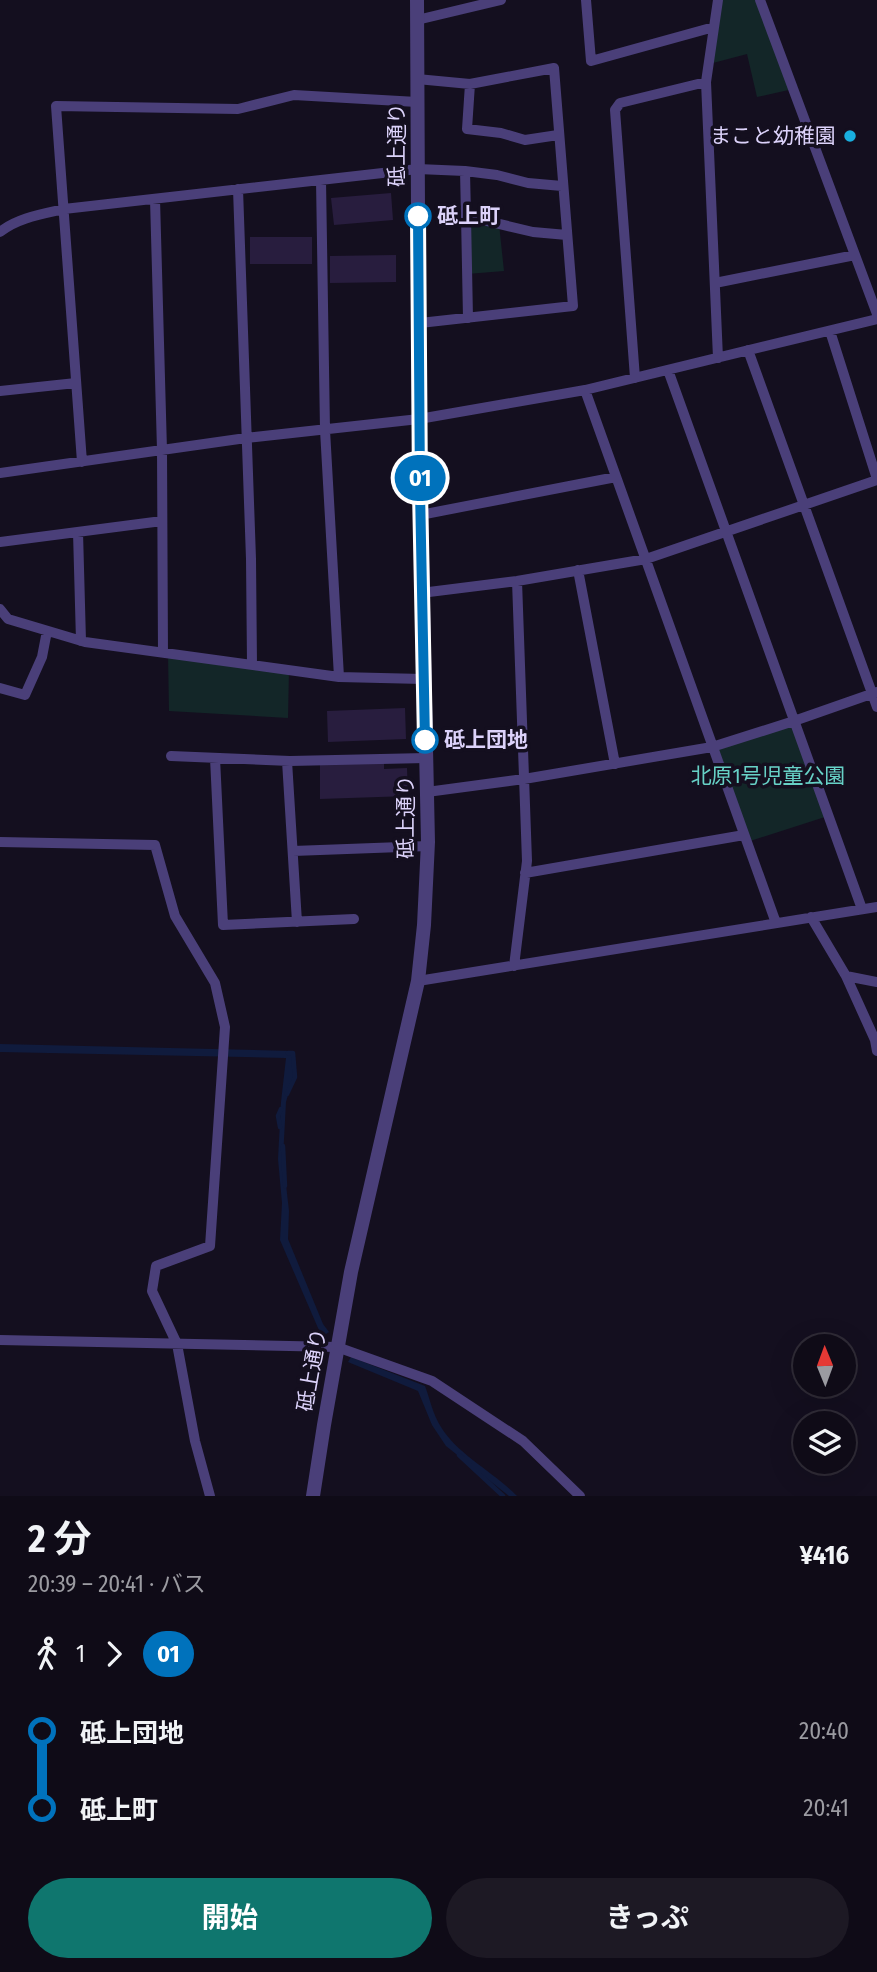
<!DOCTYPE html>
<html lang="ja">
<head>
<meta charset="utf-8">
<style>
	:root { --surface:#0f0b17; --page:#1d1924; --text:#f1f3f6; --muted:#9b9ba1; --line:#2f2b36; --accent:#0f766e }
	body { margin:0; font-family:"Fira Sans Condensed","Noto Sans JP",sans-serif; background:var(--page); color:var(--text); height:100vh; display:flex; flex-direction:column; font-size:26px; white-space:nowrap }
	* { box-sizing:border-box; margin:0 }
	p { font-size:23px; color:var(--muted) }
	.icon { flex:none; width:38px; height:38px; fill:none; stroke:currentColor; stroke-width:2; stroke-linecap:round; stroke-linejoin:round }
	.map { position:relative; height:1496px; overflow:hidden }
	.panel { display:flex; flex-direction:column; background:var(--surface); flex:1 }
	.panel>* { flex:none }
	.badge { padding:0 14px; border-radius:23px; font-size:24px; line-height:46px }
	.needle { width:46px; rotate:359deg }
	.buttons { position:absolute; left:793px; top:1334px; display:grid; gap:14px }
	.buttons a { display:grid; place-items:center; width:63px; height:63px; border-radius:50%; background:var(--surface); box-shadow:0 7px 28px #0002,0 0 0 2px var(--line); font-size:35px }
	.map>.badge { position:absolute; translate:-50% -50%; box-shadow:0 0 0 4px #fff }
	.legs { display:flex; align-items:center; gap:10px; height:77px; padding:0 28px; font-size:23px }
	.legs p { margin-inline-start:auto }
	.head { display:flex; align-items:center; justify-content:space-between; height:119px; padding:0 28px }
	h1 { font-size:38px; font-weight:700; line-height:52px }
	.cta { display:flex; gap:14px; margin-top:auto; padding:14px 28px }
	.cta a { flex:1; height:80px; border-radius:42px; background:var(--accent); color:#fff; font-size:28px; font-weight:700; line-height:80px; text-align:center }
	.cta a+a { background:var(--page); color:var(--text) }
	ul { padding:0 28px; list-style:none }
	li { display:flex; align-items:center; gap:24px; height:77px; font-size:26px }
	li i { display:grid; place-items:center; width:10px; height:100%; margin:0 9px; background:currentColor }
	li i::after { content:''; width:18px; height:18px; margin:-9px; border:5px solid; border-radius:50%; background:var(--surface) }
	li p { margin-inline-start:auto }
	li:first-child i { background:linear-gradient(#0000 50%,currentColor 0) }
	li:last-child i { background:linear-gradient(currentColor 50%,#0000 0) }
	.map>svg:first-child { display:block }
	.green { fill:#132628 }
	.water { fill:#101b3d }
	.lines { fill:none; stroke-linecap:round; stroke-linejoin:round }
	.stream { stroke:#101b3d; stroke-width:4.5 }
	.building { fill:#281d3e }
	.minor { stroke:#4a3f79; stroke-width:10 }
	.tertiary { stroke:#4a3f79; stroke-width:14 }
	.line-1-casing { stroke:#fff; stroke-width:16 }
	.line-1 { stroke:#0072bc; stroke-width:10 }
	.poi-dot { fill:#19afdf; stroke:#140f1f; stroke-width:2.5 }
	.stop-1-dot { fill:#fff; stroke:#0072bc; stroke-width:3.5 }
	.labels { text-anchor:middle; dominant-baseline:central; stroke-width:7; stroke-linejoin:round; paint-order:stroke }
	.poi-label { font-size:21px; fill:#dcd2fa; stroke:#140f1f; text-anchor:end }
	.street-label { font-size:21px; fill:#dcd2fa; stroke:#140f1f }
	.stop-label { font-size:21px; font-weight:bold; fill:#dcd2fa; stroke:#140f1f; text-anchor:start }
	.park-label { font-size:21px; fill:#67d1c6; stroke:#140f1f }
</style>
</head>
<body>
<div class="map">
<svg width="877" height="1496" viewBox="0 0 877 1496">
	<rect width="100%" height="100%" fill="#140f1f"/>
	<path class="green" d="M 718,0 L 760,0 L 793,89 L 757,97 L 747,54 L 709,64 Z
		M 474,219 L 499,224 L 504,271 L 467,274 L 466,227 Z
		M 168,654 L 289,670 L 288,718 L 169,711 Z
		M 794,721 L 828,816 L 747,842 L 712,747 Z"/>
	<path class="water" d="M 0,1044 L 293,1051 L 293,1077 L 286,1102 L 283,1158 L 289,1211 L 288,1239 L 323,1324 L 329,1332 L 323,1336 L 318,1328 L 280,1240 L 282,1203 L 278,1159 L 281,1102 L 286,1058 L 0,1052 Z
		M 351,1357 L 425,1386 C 430,1399 433,1415 441,1427 C 457,1454 495,1473 517,1496 L 509,1496 L 446,1446 L 432,1425 L 418,1391 L 348,1362 Z"/>
	<g class="lines">
		<path class="stream" d="M 287,1094 L 295,1077 L 293,1053 L 288,1053
			M 280,1127 L 278,1116 L 281,1109
			M 283,1146 L 285,1186
			M 459,1455 L 503,1496"/>
	</g>
	<path class="building" d="M 391,193 L 393,220 L 334,225 L 331,198 Z
		M 250,237 L 312,237 L 312,264 L 250,264 Z
		M 396,255 L 396,282 L 330,283 L 330,256 Z
		M 405,708 L 406,739 L 328,742 L 327,711 Z
		M 384,762 L 384,769 L 407,768 L 408,796 L 320,799 L 320,763 Z"/>
	<g class="lines">
		<path class="minor" d="M 586,0 L 591,61 L 714,27
			M 760,0 L 877,314
			M 417,20 L 501,0
			M 417,79 L 470,84 L 554,68 L 573,306 L 420,323
			M 470,84 L 467,129 L 501,133 L 525,140 L 558,135
			M 465,171 L 466,216
			M 321,180 L 325,430 L 339,677
			M 238,189 L 251,559 L 252,665
			M 155,199 L 162,450 L 163,653
			M 0,232 C 17,218 42,214 64,209 L 418,169 L 465,171 L 497,175 L 528,183 L 562,186
			M 715,283 L 855,255
			M 468,318 L 466,216 L 533,232 L 567,235
			M 830,331 L 877,479
			M 748,350 L 877,707
			M 718,358 L 706,82 L 718,0
			M 668,370 L 862,909
			M 635,378 L 615,110 L 620,103 L 706,82
			M 585,390 L 776,923
			M 0,391 L 76,383
			M 82,462 L 56,106 L 238,109 L 294,95 L 417,102
			M 0,473 L 246,438 L 419,419 L 585,390 L 877,319
			M 420,515 L 616,477
			M 78,532 L 81,641
			M 0,542 L 162,521
			M 578,570 L 615,764
			M 421,593 L 517,581 L 646,559 L 877,480
			M 0,609 L 8,619 L 85,642 L 339,677 L 423,679
			M 0,688 L 25,695 L 42,657 L 47,631
			M 171,756 L 290,761 L 426,758
			M 215,758 L 223,925 L 354,919
			M 287,761 L 297,922
			M 427,792 L 524,779 L 712,747 L 794,721 L 877,692
			M 0,842 L 155,845 L 175,916 L 215,983 L 225,1027 L 210,1246 L 156,1266 L 152,1291 L 177,1344 L 195,1441 L 210,1496
			M 293,851 L 428,846
			M 525,873 L 744,835
			M 811,917 L 846,976 L 875,1040 L 877,1051
			M 514,966 L 527,861 L 517,581
			M 846,976 L 877,982
			M 418,981 L 877,907
			M 0,1340 L 337,1347 L 432,1381 L 523,1441 L 580,1496"/>
		<path class="tertiary" d="M 313,1496 L 324,1425 L 351,1272 L 418,981 L 424,925 L 428,842 L 419,419 L 417,0"/>
	</g>
	<g class="lines">
		<defs>
			<path id="line-1" d="M 418,216 L 420,491 L 425,740"/>
		</defs>
		<use href="#line-1" class="line-1-casing"/>
		<use href="#line-1" class="line-1"/>
	</g>
	<circle class="poi-dot" cx="850" cy="136" r="7"/>
	<g class="stop-1-dot">
		<circle cx="418" cy="216" r="12"/>
		<circle cx="425" cy="740" r="12"/>
	</g>
	<g class="labels">
		<g class="poi-label">
			<text x="836" y="136">まこと幼稚園</text>
		</g>
		<g class="street-label">
			<text transform="translate(397 145) rotate(-90)">砥上通り</text>
			<text transform="translate(406 817) rotate(-90)">砥上通り</text>
			<text transform="translate(312 1370) rotate(-80)">砥上通り</text>
		</g>
		<g class="stop-label">
			<text x="437" y="216">砥上町</text>
			<text x="444" y="740">砥上団地</text>
		</g>
		<g class="park-label">
			<text x="768" y="776">北原1号児童公園</text>
		</g>
	</g>
</svg>
<div class="buttons">
<a><svg class="needle" viewBox="-14 -14 28 28"><path d="M0-13l5 13h-10z" fill="#e53935"/><path d="M0 13l5-13h-10z" fill="#9b9ba1"/></svg></a>
<a><svg class="icon" aria-label="layers" viewBox="0 0 24 24"><path d="M12 4l9 5-9 5-9-5zM3 14l9 5 9-5"/></svg></a>
</div>
<b class="badge" style="left:420px;top:478px;background:#0072bc;color:#fff">01</b>
</div>
<section class="panel">
<div class="head"><div><h1>2 分</h1><p>20:39 – 20:41 · バス</p></div><b>¥416</b></div>
<div class="legs"><svg class="icon" aria-label="walk" viewBox="0 0 24 24"><circle cx="13" cy="4" r="2"/><path d="M13 8l-2 6 4 7M11 14l-3 7M7 12l3-4h3l4 4"/></svg>1<svg class="icon" aria-label="forward" viewBox="0 0 24 24"><path d="M9 5l7 7-7 7"/></svg><b class="badge" style="background:#0072bc;color:#fff">01</b></div>
<ul>
<li><i style="color:#0072bc"></i><b>砥上団地</b><p>20:40</p></li>
<li><i style="color:#0072bc"></i><b>砥上町</b><p>20:41</p></li>
</ul>
<div class="cta"><a>開始</a><a>きっぷ</a></div>
</section>
</body>
</html>
